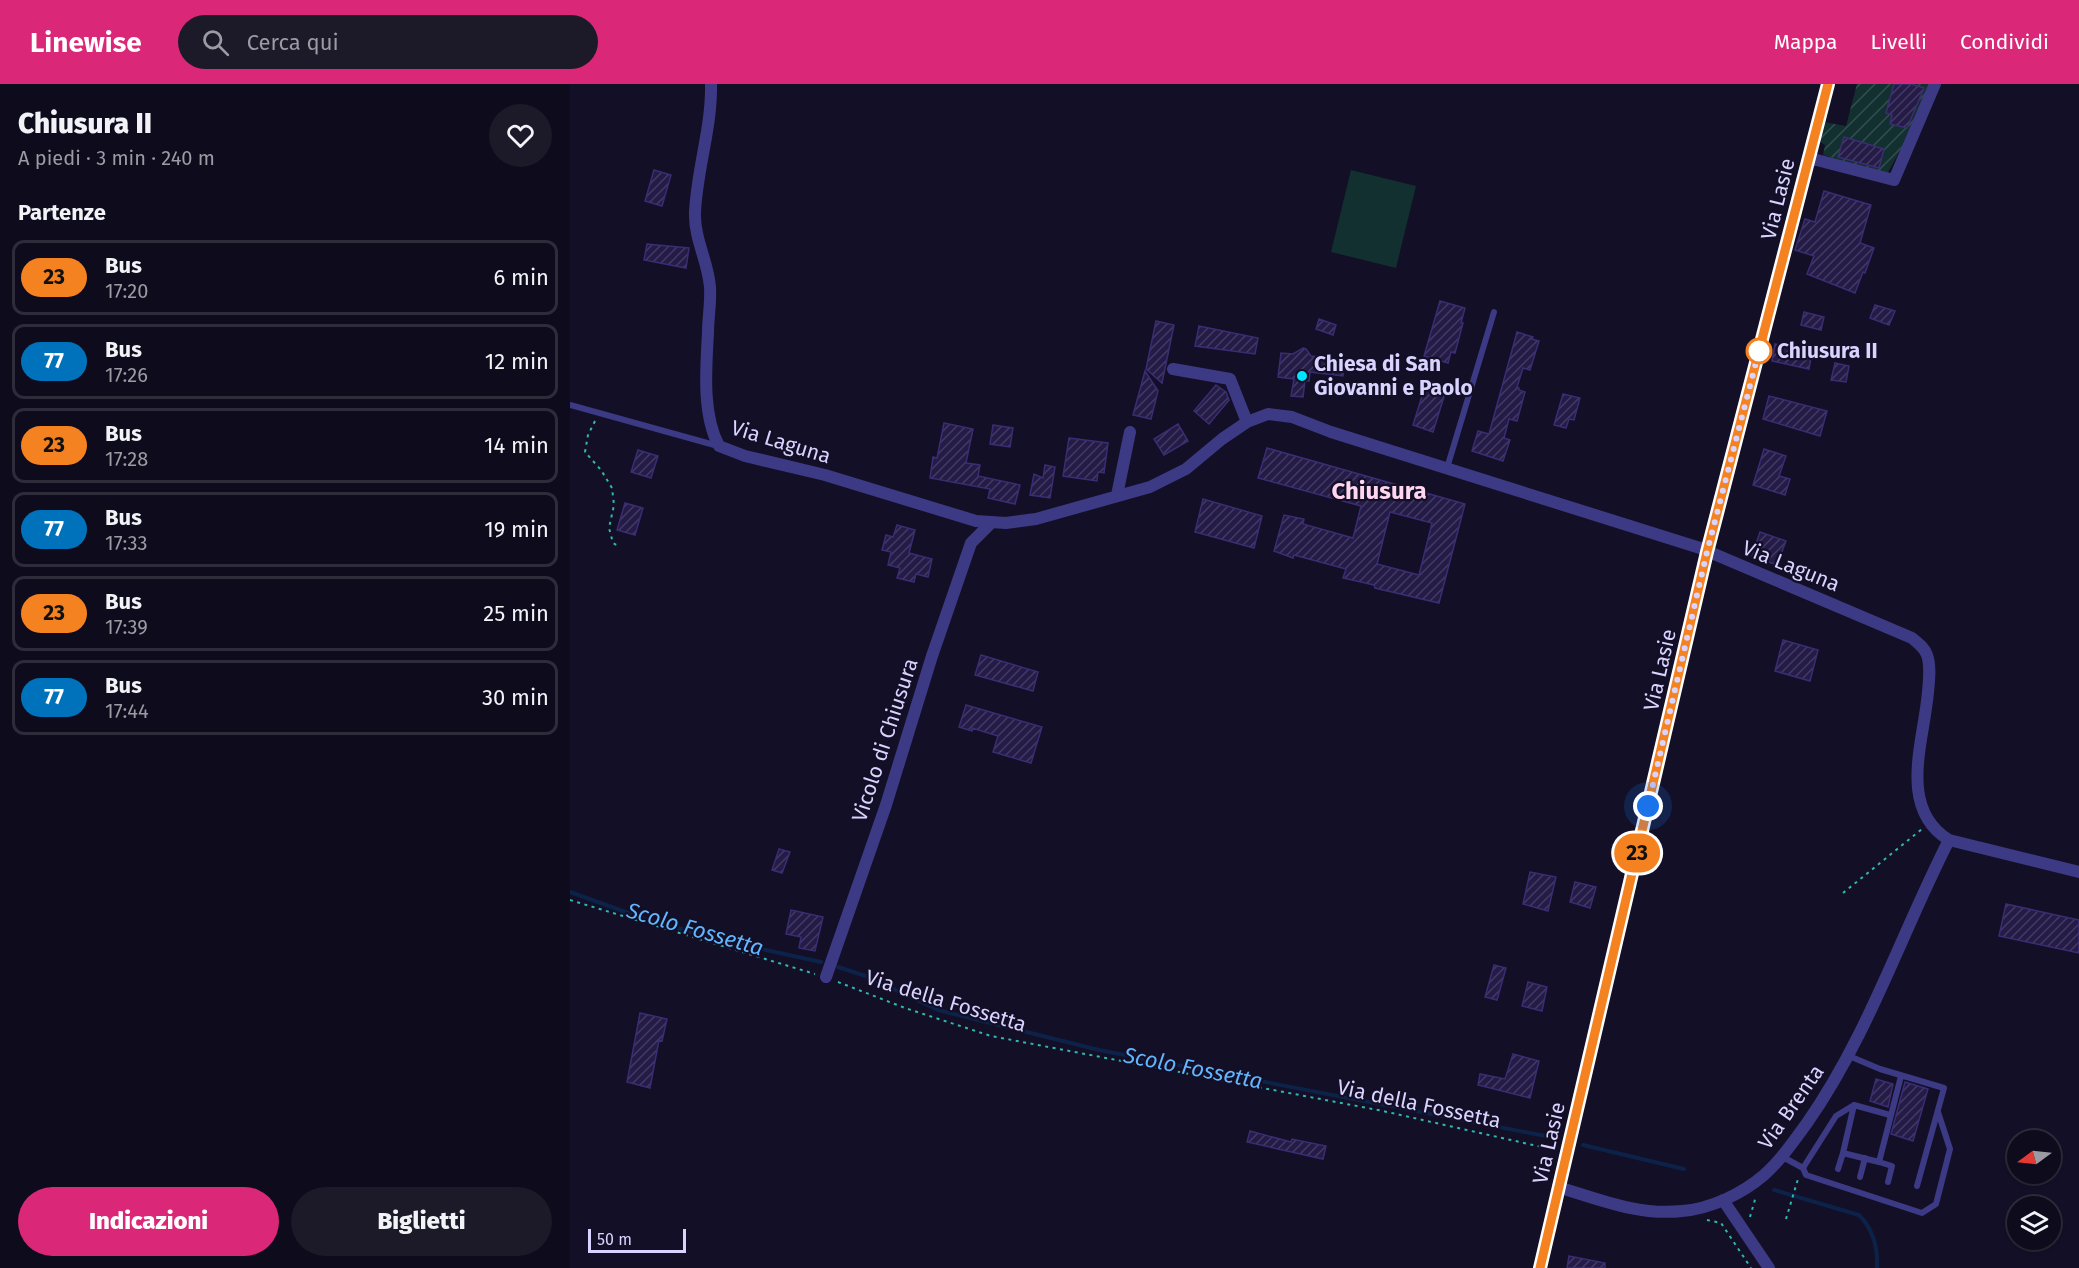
<!DOCTYPE html>
<html lang="it">
<head>
<meta charset="utf-8">
<style>
	:root { --surface:#0e0b1c; --page:#1c1929; --text:#f1f3f6; --muted:#9b9ba3; --line:#2e2b3b; --accent:#db2777 }
	body { margin:0; font-family:"Fira Sans",sans-serif; background:var(--page); color:var(--text); height:100vh; display:flex; flex-direction:column; font-size:22px; white-space:nowrap }
	* { box-sizing:border-box; margin:0 }
	p { font-size:20px; color:var(--muted) }
	.icon { flex:none; width:33px; height:33px; fill:none; stroke:currentColor; stroke-width:2; stroke-linecap:round; stroke-linejoin:round }
	.map { position:relative; flex:1; overflow:hidden }
	.side { display:flex; flex-direction:column; background:var(--surface); width:570px }
	.side>* { flex:none }
	.badge { padding:0 12px; border-radius:20px; font-size:21px; line-height:39px }
	.needle { width:39px; rotate:255deg }
	.buttons { position:absolute; left:1437px; top:1046px; display:grid; gap:12px }
	.buttons a { display:grid; place-items:center; width:54px; height:54px; border-radius:50%; background:var(--surface); box-shadow:0 2px 4px #0004,0 0 0 2px var(--line); font-size:30px }
	.scale { position:absolute; left:18px; bottom:15px; width:98px; box-sizing:border-box; padding-left:6px; border:3px solid #d9d4ff; border-top:0; font-size:16px; line-height:21px; white-space:nowrap; color:#d9d4ff; -webkit-text-stroke:4px #130f26; paint-order:stroke }
	.you { position:absolute; width:30px; height:30px; margin:-15px; border:4px solid #fff; border-radius:50%; background:#1a73e8; box-shadow:0 0 0 9px #1a73e833 }
	.map>.badge { position:absolute; translate:-50% -50%; box-shadow:0 0 0 3px #fff }
	h2 { padding:0 18px; font-size:22px; line-height:54px }
	.round { display:grid; place-items:center; flex:none; width:63px; height:63px; border-radius:32px; background:var(--page) }
	.summary { display:flex; align-items:center; justify-content:space-between; height:102px; padding:0 18px }
	h1 { font-size:28px; font-weight:800; line-height:45px }
	.primary-button { display:flex; gap:12px; margin-top:auto; padding:12px 18px }
	.primary-button a { flex:1; height:69px; border-radius:36px; background:var(--accent); color:#fff; font-size:24px; font-weight:800; line-height:69px; text-align:center }
	.primary-button a+a { background:var(--page); color:var(--text) }
	ul { padding:0; list-style:none }
	li { display:flex; align-items:center; gap:18px; height:75px; margin:0 12px 9px; padding:0 6px; border:3px solid var(--line); border-radius:12px }
	li div { flex:1 }
	li b { display:block; font-size:22px }
	li em { font-style:normal }
	li .badge { min-width:66px; font-weight:700; text-align:center }
	header { display:flex; align-items:center; gap:36px; box-sizing:border-box; height:84px; padding:0 30px; background:var(--accent); color:#fff }
	header strong { font-size:28px }
	nav { display:flex; gap:33px; margin-inline-start:auto; font-size:21px }
	.search { width:420px; height:54px; background:var(--page); display:flex; align-items:center; gap:15px; box-sizing:border-box; padding:0 21px; border-radius:33px; color:var(--muted); font-size:22px }
	main { display:flex; flex:1; min-height:0 }
	.map>svg:first-child { display:block }
	.park { fill:#12302f }
	.garden { fill:url(#garden-furrows) }
	.lines { fill:none; stroke-linecap:round; stroke-linejoin:round }
	.stream { stroke:#0c2248; stroke-width:4 }
	.building { fill:url(#building-hatch); stroke:#3b2d73; stroke-width:1.5; fill-rule:evenodd }
	.path { stroke:#2fb8b0; stroke-width:2; stroke-dasharray:3 4.5; stroke-linecap:butt }
	.lane { stroke:#3d3a85; stroke-width:6 }
	.street { stroke:#3d3a85; stroke-width:12 }
	.line-casing { stroke:#fff; stroke-width:14 }
	.line { stroke:#f58220; stroke-width:9 }
	.walk { stroke:#d9d4ff; stroke-width:6; stroke-dasharray:0 10.8 }
	.stop-dot { fill:#fff; stroke:#f58220; stroke-width:3 }
	.poi-dot { fill:#00e5ff; stroke:#130f26; stroke-width:2 }
	.labels { text-anchor:middle; dominant-baseline:central; stroke-width:4.5; stroke-linejoin:round; paint-order:stroke }
	.street-label { font-size:21px; fill:#d9d4ff; stroke:#130f26 }
	.stop-label { font-size:21px; font-weight:bold; fill:#d9d4ff; stroke:#130f26; text-anchor:start }
	.poi-label { font-size:21px; font-weight:bold; fill:#d9d4ff; stroke:#130f26; text-anchor:start }
	.water-label { font-size:22px; font-style:italic; fill:#62b6ff; stroke:#130f26 }
	.quarter-label { font-size:24px; font-weight:bold; fill:#ffd6f0; stroke:#130f26 }
</style>
</head>
<body>
<header>
<strong>Linewise</strong>
<div class="search"><svg class="icon" aria-label="search" viewBox="0 0 24 24"><circle cx="10" cy="10" r="6"/><path d="M15 15l6 6"/></svg>Cerca qui</div>
<nav><a>Mappa</a><a>Livelli</a><a>Condividi</a></nav>
</header>
<main>
<section class="side">
<div class="summary"><div><h1>Chiusura II</h1><p>A piedi · 3 min · 240 m</p></div><a class="round"><svg class="icon" aria-label="heart" viewBox="0 0 24 24"><path d="M12 20l-8-8c-3-5 5-10 8-4 3-6 11-1 8 4z"/></svg></a></div>
<h2>Partenze</h2>
<ul>
<li><span class="badge" style="background:#f58220;color:#111">23</span><div><b>Bus</b><p>17:20</p></div><em>6 min</em></li>
<li><span class="badge" style="background:#0072bc;color:#fff">77</span><div><b>Bus</b><p>17:26</p></div><em>12 min</em></li>
<li><span class="badge" style="background:#f58220;color:#111">23</span><div><b>Bus</b><p>17:28</p></div><em>14 min</em></li>
<li><span class="badge" style="background:#0072bc;color:#fff">77</span><div><b>Bus</b><p>17:33</p></div><em>19 min</em></li>
<li><span class="badge" style="background:#f58220;color:#111">23</span><div><b>Bus</b><p>17:39</p></div><em>25 min</em></li>
<li><span class="badge" style="background:#0072bc;color:#fff">77</span><div><b>Bus</b><p>17:44</p></div><em>30 min</em></li>
</ul>
<div class="primary-button"><a>Indicazioni</a><a>Biglietti</a></div>
</section>
<div class="map">
<svg width="1509" height="1184" viewBox="0 0 1509 1184">
	<defs>
		<pattern id="garden-furrows" width="10" height="10" patternUnits="userSpaceOnUse" patternTransform="scale(1.5)"><rect width="10" height="10" fill="#12302f"/><path d="M-1 1l2-2M0 10L10 0M9 11l2-2" fill="none" stroke="#344d4e"/></pattern>
		<pattern id="building-hatch" width="6" height="6" patternUnits="userSpaceOnUse" patternTransform="scale(1.5)"><rect width="6" height="6" fill="#241b47"/><path d="M-1 1l2-2M0 6l6-6M5 7l2-2" fill="none" stroke="#433b63"/></pattern>
	</defs>
	<rect width="100%" height="100%" fill="#130f26"/>
	<path class="park" d="M 781,86 L 846,102 L 826,184 L 761,168 Z"/>
	<path class="garden" d="M 1287,0 L 1367,0 L 1317,90 L 1253,71 L 1255,61 L 1249,57 L 1254,38 L 1276,42 Z"/>
	<g class="lines">
		<path class="stream" d="M 0,808 L 75,835 L 155,857 L 251,878
			M 268,883 L 296,892 L 368,926 L 529,966 L 986,1054
			M 1013,1061 L 1114,1085
			M 1204,1106 L 1289,1131 C 1304,1146 1308,1164 1307,1184"/>
	</g>
	<path class="building" d="M 1324,0 L 1341,0 L 1354,4 L 1337,44 L 1320,40 L 1322,31 L 1316,29 Z
		M 1274,53 L 1314,65 L 1309,84 L 1268,73 Z
		M 84,86 L 101,91 L 92,122 L 75,117 Z
		M 1254,107 L 1301,121 L 1290,159 L 1304,164 L 1295,189 L 1293,188 L 1285,209 L 1237,190 L 1244,172 L 1225,166 L 1235,135 L 1245,138 Z
		M 77,160 L 119,164 L 116,184 L 74,176 Z
		M 870,217 L 895,224 L 891,239 L 893,239 L 885,269 L 881,268 L 878,279 L 854,272 Z
		M 1305,221 L 1325,227 L 1319,241 L 1300,234 Z
		M 1234,228 L 1254,233 L 1251,246 L 1231,241 Z
		M 749,235 L 766,241 L 763,251 L 746,245 Z
		M 586,237 L 604,241 L 592,299 L 576,285 Z
		M 629,242 L 688,254 L 685,270 L 625,262 Z
		M 947,248 L 963,253 L 962,255 L 969,257 L 960,286 L 953,284 L 947,303 L 949,304 L 949,306 L 955,308 L 947,337 L 939,335 L 934,354 L 940,356 L 933,377 L 902,367 L 908,347 L 919,350 Z
		M 1205,260 L 1242,268 L 1239,285 L 1202,277 Z
		M 733,264 L 736,265 L 741,272 L 775,276 L 773,292 L 740,288 L 739,297 L 735,297 L 733,313 L 721,312 L 724,295 L 708,293 L 711,269 L 723,270 Z
		M 1265,279 L 1279,282 L 1276,298 L 1261,296 Z
		M 575,287 L 588,307 L 581,335 L 563,331 Z
		M 857,296 L 877,303 L 863,348 L 843,341 Z
		M 646,301 L 656,308 L 659,316 L 639,340 L 624,327 Z
		M 993,310 L 1010,314 L 1004,336 L 999,335 L 996,344 L 984,341 Z
		M 1199,312 L 1257,327 L 1250,352 L 1193,335 Z
		M 374,339 L 403,345 L 396,379 L 410,381 L 408,392 L 450,401 L 445,420 L 418,414 L 420,405 L 360,394 L 363,373 L 367,374 Z
		M 608,340 L 618,357 L 594,371 L 584,355 Z
		M 423,341 L 443,344 L 440,363 L 420,360 Z
		M 499,354 L 538,359 L 534,389 L 528,388 L 527,397 L 493,392 Z
		M 697,364 L 895,420 L 869,519 L 805,504 L 804,501 L 773,494 L 776,485 L 724,471 L 723,474 L 704,467 L 714,431 L 734,435 L 733,440 L 783,454 L 791,422 L 688,394 ZM 820,428 L 862,439 L 849,491 L 807,480 Z
		M 1194,365 L 1216,372 L 1209,392 L 1220,395 L 1215,411 L 1183,401 Z
		M 68,366 L 88,372 L 81,394 L 61,388 Z
		M 475,381 L 485,383 L 480,414 L 460,411 L 464,390 L 473,394 Z
		M 633,415 L 692,432 L 684,464 L 625,448 Z
		M 55,419 L 73,424 L 65,451 L 47,446 Z
		M 327,441 L 345,446 L 339,469 L 362,475 L 358,493 L 346,490 L 344,498 L 327,494 L 330,484 L 318,481 L 321,468 L 312,466 L 316,451 L 323,453 Z
		M 1190,448 L 1216,457 L 1207,481 L 1182,472 Z
		M 1213,556 L 1248,566 L 1240,597 L 1205,587 Z
		M 411,571 L 468,588 L 463,607 L 405,591 Z
		M 396,621 L 472,643 L 461,679 L 423,668 L 428,652 L 402,644 L 402,647 L 389,643 Z
		M 209,765 L 220,768 L 212,789 L 202,786 Z
		M 960,788 L 986,793 L 978,827 L 953,820 Z
		M 1005,798 L 1026,803 L 1020,824 L 1000,818 Z
		M 1436,820 L 1509,836 L 1509,869 L 1429,852 Z
		M 221,826 L 253,833 L 245,867 L 229,864 L 231,853 L 216,850 Z
		M 924,881 L 936,884 L 927,916 L 915,913 Z
		M 958,898 L 977,903 L 972,927 L 952,922 Z
		M 70,929 L 97,935 L 92,957 L 89,956 L 80,1004 L 57,998 Z
		M 943,970 L 969,977 L 960,1014 L 908,1001 L 910,990 L 935,995 Z
		M 1306,995 L 1323,1000 L 1318,1023 L 1300,1017 Z
		M 1335,998 L 1358,1005 L 1343,1057 L 1321,1050 Z
		M 680,1047 L 721,1058 L 722,1055 L 756,1062 L 753,1075 L 677,1058 Z
		M 999,1172 L 1035,1179 L 1035,1184 L 997,1184 Z"/>
	<g class="lines">
		<path class="path" d="M 25,337 L 18,351 L 15,368 L 31,386 L 42,404 L 44,421 L 39,444 L 43,459 L 50,463
			M 1273,809 L 1352,745
			M 0,816 L 245,890
			M 268,898 L 335,924 L 421,952 L 813,1027 L 985,1066
			M 1180,1133 L 1186,1112
			M 1216,1135 L 1228,1095
			M 1137,1136 L 1151,1139 L 1181,1184"/>
		<path class="lane" d="M 0,321 L 148,362
			M 877,384 L 924,228
			M 1279,972 L 1310,985 L 1374,1004 L 1347,1102
			M 1284,1021 L 1273,1069 L 1309,1078 L 1331,992
			M 1211,1072 L 1233,1084 L 1266,1032 L 1284,1021 L 1320,1031
			M 1309,1078 L 1322,1082 L 1318,1098
			M 1233,1084 L 1236,1091 L 1352,1129 L 1366,1120 L 1380,1065 L 1368,1028
			M 1268,1085 L 1273,1069
			M 1290,1093 L 1295,1074"/>
		<path class="street" d="M 141,0 C 142,43 127,85 125,128 C 124,155 138,177 140,203 C 141,219 138,234 138,249 C 136,285 132,330 149,362 L 175,372 L 255,391 L 406,437 L 436,439 L 466,435 L 580,403 L 616,385 L 652,355 L 677,338 L 698,330 L 722,333 L 761,348 L 1130,464 L 1342,554 C 1348,559 1355,564 1357,571 C 1361,582 1359,597 1358,608 C 1354,657 1327,724 1379,756 L 1509,788
			M 1239,74 L 1324,96 L 1365,0
			M 603,285 L 660,295 L 677,338
			M 547,411 L 560,348
			M 256,893 L 316,721 L 362,572 L 401,459 L 422,438
			M 988,1103 C 1028,1115 1069,1132 1112,1127 C 1140,1125 1172,1110 1194,1091 C 1210,1077 1224,1057 1237,1039 C 1298,952 1331,850 1379,756
			M 1153,1116 L 1199,1184
			M 970,1184 L 1137,468 L 1258,0"/>
	</g>
	<g class="lines">
		<defs>
			<path id="line" d="M 970,1184 L 1137,468 L 1258,0"/>
		</defs>
		<use href="#line" class="line-casing"/>
		<use href="#line" class="line"/>
		<path class="walk" d="M 1078,722 L 1137,468 L 1189,267"/>
	</g>
	<circle class="stop-dot" cx="1189" cy="267" r="12"/>
	<circle class="poi-dot" cx="732" cy="292" r="6"/>
	<g class="labels">
		<g class="street-label">
			<text transform="translate(1208 115) rotate(-76)">Via Lasie</text>
			<text transform="translate(211 358) rotate(17)">Via Laguna</text>
			<text transform="translate(1221 482) rotate(22)">Via Laguna</text>
			<text transform="translate(1090 586) rotate(-77)">Via Lasie</text>
			<text transform="translate(315 656) rotate(-72)">Vicolo di Chiusura</text>
			<text transform="translate(376 917) rotate(17)">Via della Fossetta</text>
			<text transform="translate(849 1020) rotate(12)">Via della Fossetta</text>
			<text transform="translate(1221 1023) rotate(-55)">Via Brenta</text>
			<text transform="translate(979 1059) rotate(-77)">Via Lasie</text>
		</g>
		<g class="stop-label">
			<text x="1207" y="267">Chiusura II</text>
		</g>
		<g class="poi-label">
			<text x="744" y="280">Chiesa di San<tspan x="744" dy="24">Giovanni e Paolo</tspan></text>
		</g>
		<g class="water-label">
			<text transform="translate(125 845) rotate(16)">Scolo Fossetta</text>
			<text transform="translate(623 984) rotate(11)">Scolo Fossetta</text>
		</g>
		<g class="quarter-label">
			<text x="809" y="407">Chiusura</text>
		</g>
	</g>
</svg>
<div class="buttons">
<a><svg class="needle" viewBox="-14 -14 28 28"><path d="M0-13l5 13h-10z" fill="#e53935"/><path d="M0 13l5-13h-10z" fill="#9b9ba3"/></svg></a>
<a><svg class="icon" aria-label="layers" viewBox="0 0 24 24"><path d="M12 4l9 5-9 5-9-5zM3 14l9 5 9-5"/></svg></a>
</div>
<div class="scale">50 m</div>
<div class="you" style="left:1078px;top:722px"></div>
<b class="badge" style="left:1067px;top:769px;background:#f58220;color:#111">23</b>
</div>
</main>
</body>
</html>
